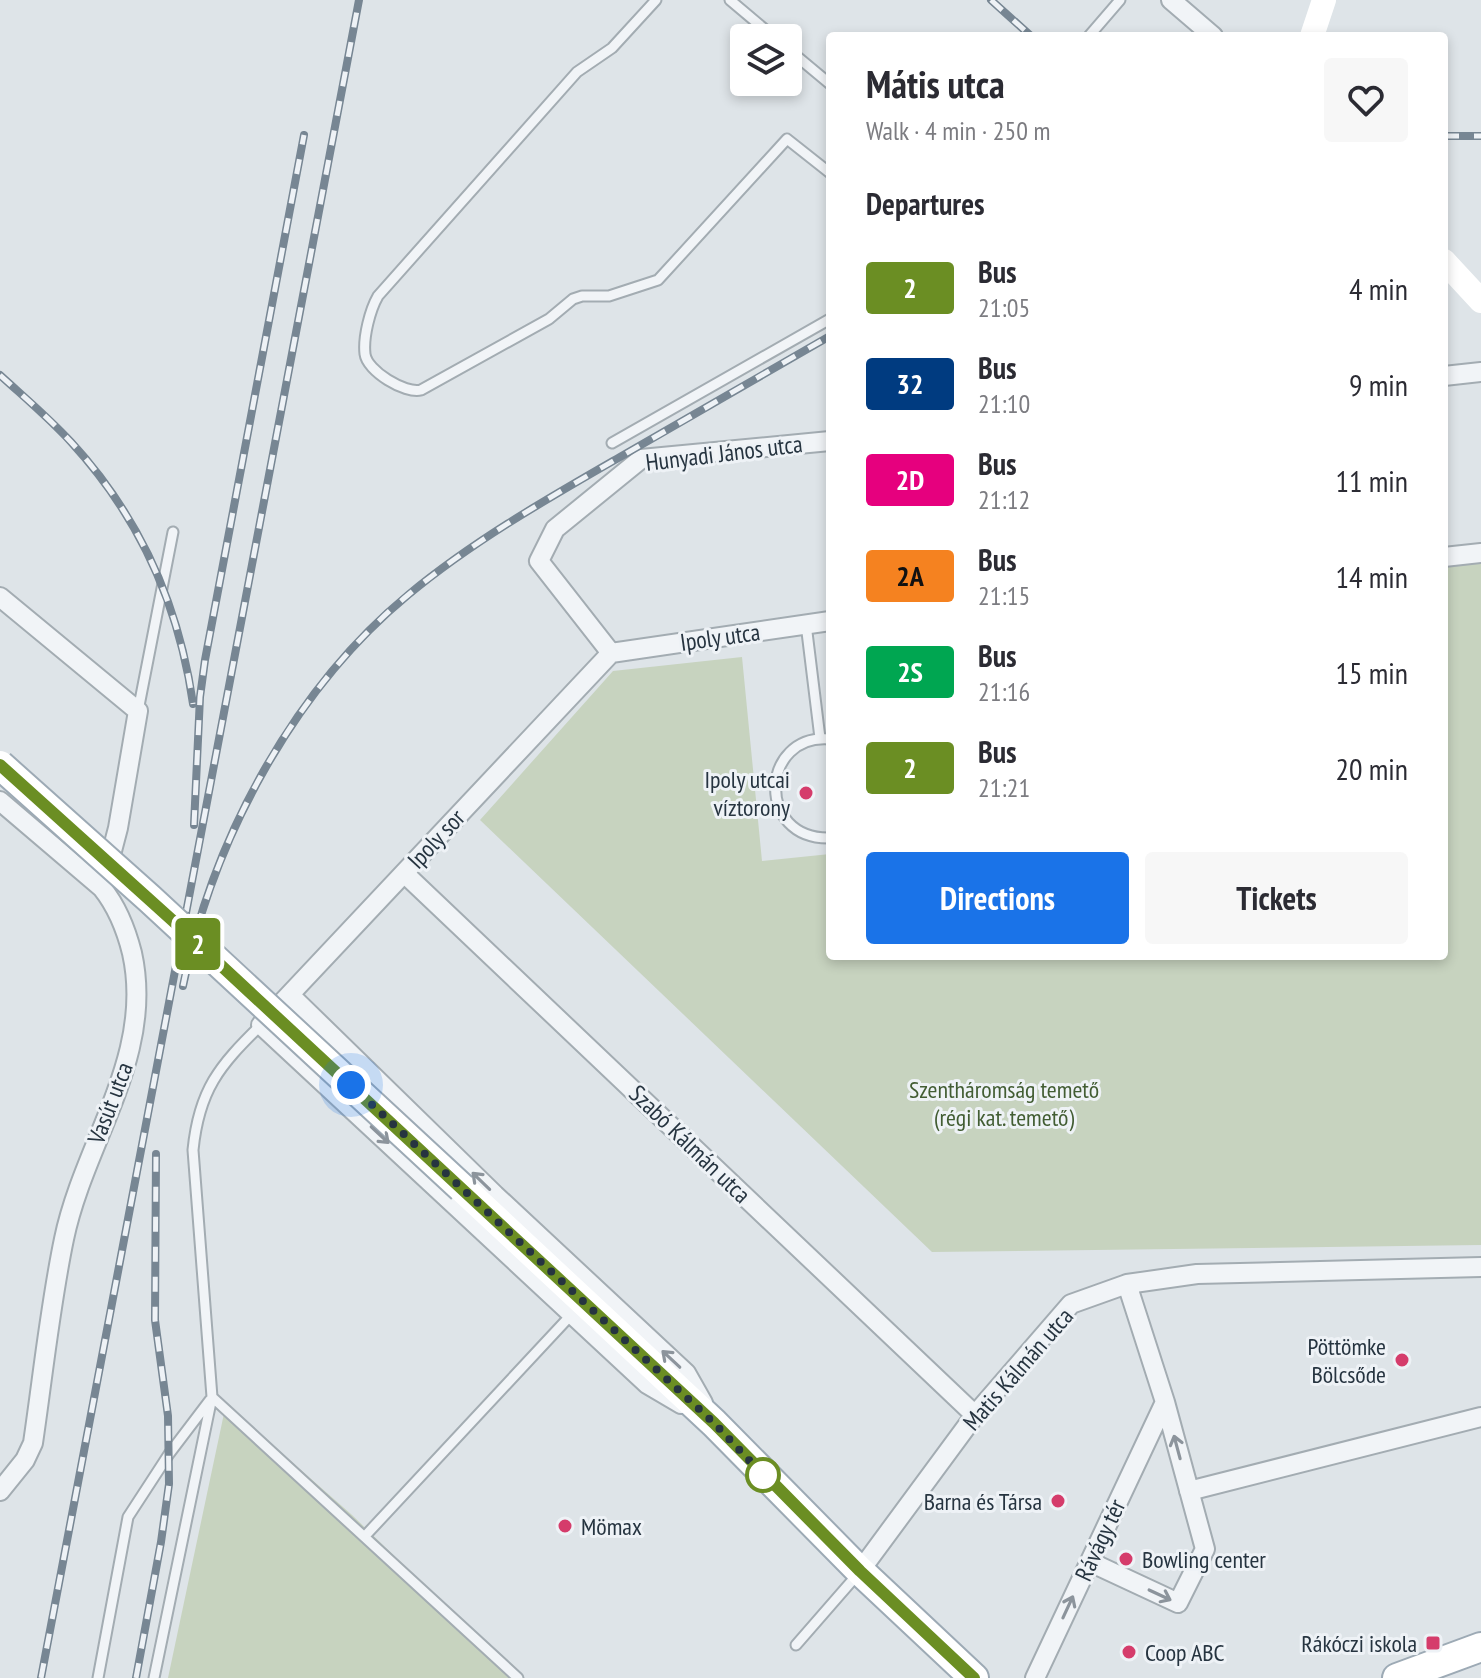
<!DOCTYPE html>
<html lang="en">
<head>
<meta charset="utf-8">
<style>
	:root { --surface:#fff; --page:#f7f7f7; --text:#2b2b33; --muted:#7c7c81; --accent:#1a73e8 }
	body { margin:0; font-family:"PT Sans Narrow",sans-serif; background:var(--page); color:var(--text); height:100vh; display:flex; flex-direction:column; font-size:30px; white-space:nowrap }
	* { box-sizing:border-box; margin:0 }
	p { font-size:26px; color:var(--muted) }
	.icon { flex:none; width:44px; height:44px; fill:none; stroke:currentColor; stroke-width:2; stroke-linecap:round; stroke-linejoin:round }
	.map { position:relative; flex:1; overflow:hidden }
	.sheet { position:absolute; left:826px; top:32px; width:622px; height:928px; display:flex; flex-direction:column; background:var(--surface); border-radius:8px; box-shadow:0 4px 12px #0003 }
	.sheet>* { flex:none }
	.badge { padding:0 16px; border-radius:6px; font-size:28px; line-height:52px }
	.fabs { position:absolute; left:730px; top:24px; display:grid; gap:16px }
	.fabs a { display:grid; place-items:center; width:72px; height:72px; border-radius:8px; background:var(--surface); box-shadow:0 4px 12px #0003; font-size:40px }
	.you { position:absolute; width:40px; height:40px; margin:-20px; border:6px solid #fff; border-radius:50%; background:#1a73e8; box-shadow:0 0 0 12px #1a73e833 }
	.map>.badge { position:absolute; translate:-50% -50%; box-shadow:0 0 0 4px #fff }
	h2 { padding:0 40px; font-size:30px; line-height:72px }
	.round { display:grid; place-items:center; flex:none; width:84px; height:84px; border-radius:8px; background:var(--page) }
	.summary { display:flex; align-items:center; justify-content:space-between; height:136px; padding:0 40px }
	h1 { font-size:38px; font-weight:800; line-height:60px }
	.button { display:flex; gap:16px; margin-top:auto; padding:16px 40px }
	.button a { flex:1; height:92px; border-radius:8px; background:var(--accent); color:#fff; font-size:32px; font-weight:800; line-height:92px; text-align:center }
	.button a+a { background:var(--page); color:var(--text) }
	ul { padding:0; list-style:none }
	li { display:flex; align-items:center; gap:24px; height:96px; padding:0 40px }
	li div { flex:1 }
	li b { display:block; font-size:30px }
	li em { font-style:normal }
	li .badge { min-width:88px; font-weight:700; text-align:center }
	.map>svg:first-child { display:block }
	.green { fill:#c7d3bf }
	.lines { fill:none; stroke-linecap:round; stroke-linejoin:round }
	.lane-casing { stroke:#a3acb2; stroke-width:13 }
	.street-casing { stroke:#a3acb2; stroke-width:22 }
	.primary-casing { stroke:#9daab5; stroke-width:32 }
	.lane { stroke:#f1f4f7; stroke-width:9 }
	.street { stroke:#f1f4f7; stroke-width:18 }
	.secondary { stroke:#fff; stroke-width:24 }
	.primary { stroke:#fff; stroke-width:28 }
	.rail-casing { stroke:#778693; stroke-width:8 }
	.rail { stroke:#eef2f6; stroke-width:5; stroke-dasharray:15; stroke-linecap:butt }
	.primary-bridge-casing { stroke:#9daab5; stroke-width:32; stroke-linecap:butt }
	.primary-bridge { stroke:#fff; stroke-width:28 }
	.oneway { stroke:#8c949c }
	.line-casing { stroke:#fff; stroke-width:18 }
	.line { stroke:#6b8e23; stroke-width:12 }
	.walk { stroke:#263440; stroke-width:8; stroke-dasharray:0 14.4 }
	.poi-dot { fill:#d53c6b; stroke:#eef2f6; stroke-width:3 }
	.stop-dot { fill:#fff; stroke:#6b8e23; stroke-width:4 }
	.labels { text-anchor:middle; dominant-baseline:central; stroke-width:6; stroke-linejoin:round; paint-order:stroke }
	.street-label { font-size:24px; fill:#263440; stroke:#eef2f6 }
	.poi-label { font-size:24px; fill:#263440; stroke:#eef2f6; text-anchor:end }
	.park-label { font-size:24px; fill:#425d33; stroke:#eef2f6 }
</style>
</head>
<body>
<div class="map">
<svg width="1481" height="1678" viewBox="0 0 1481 1678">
	<rect width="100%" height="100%" fill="#dee4e8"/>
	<path class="green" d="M 1481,563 L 1481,1245 L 932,1252 L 480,820 L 613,671 L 742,657 L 762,861 L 830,854 L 830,956 L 1444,956 L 1444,567 Z
		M 226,1404 L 352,1515 L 520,1678 L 168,1678 Z"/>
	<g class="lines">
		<defs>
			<path id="lane" d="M 656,0 L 612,48 L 577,72 L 378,296 C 370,310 363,337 365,354 C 367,371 405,394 421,390 L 549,319 L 573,299 L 582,296 L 609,296 L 658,280 L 787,139 L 830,173
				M 730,0 L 775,38
				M 1089,36 L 1120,0
				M 788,49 L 830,84
				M 612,443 L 830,319
				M 806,624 L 820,738
				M 138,711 L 173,532
				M 830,739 C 760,733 755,840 830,838
				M 212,1397 L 518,1678
				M 365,1536 L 572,1314
				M 796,1645 L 857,1575
				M 98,1678 L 128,1517 L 169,1454 L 210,1400
				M 154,1678 L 212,1397 L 193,1150 C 199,1090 219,1066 261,1025"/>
			<path id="street" d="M 1171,0 L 1213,36
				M 1444,376 L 1481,372
				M 1444,557 L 1481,553
				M 0,597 L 138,711 L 118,828 L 107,870
				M 611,653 L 261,1025 L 647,1384 L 681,1404
				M 611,653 L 539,561 L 555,529 L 641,459 L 830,441
				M 611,653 L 830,621
				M 0,801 L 102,888 C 118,908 126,929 132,953 C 155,1056 84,1142 64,1239 C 50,1306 43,1375 33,1443 L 25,1460 L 0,1491
				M 404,873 L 975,1415
				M 290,995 L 495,1195 L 686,1373 L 703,1403
				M 1189,1491 L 1481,1417
				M 1090,1562 L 1178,1603 L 1205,1549 L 1165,1402 L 1127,1284
				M 860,1571 L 975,1415 L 1071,1304 L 1127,1284 L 1197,1274 L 1481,1267
				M 1035,1678 L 1165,1402"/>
			<path id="primary" d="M 462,1188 L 714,1423 L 860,1571 L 974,1678
				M 1397,1678 L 1481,1647"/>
		</defs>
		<use href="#lane" class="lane-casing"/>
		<use href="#street" class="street-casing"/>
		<use href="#primary" class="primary-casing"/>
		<use href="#lane" class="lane"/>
		<use href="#street" class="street"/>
		<path class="secondary" d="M 1312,36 L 1324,0
			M 1444,261 L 1481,301"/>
		<use href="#primary" class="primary"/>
		<defs>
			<path id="rail" d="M 991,0 L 1031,36
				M 1444,136 L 1481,136
				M 0,375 C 24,397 49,418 71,442 C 139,516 179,605 193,704
				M 194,825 L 200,697 L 205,660 L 304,135
				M 183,986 C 212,841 293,690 408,595 C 473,541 547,499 620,457 C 690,417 760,376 830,336
				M 41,1678 L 359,0
				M 136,1678 L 161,1542 L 169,1484 L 168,1416 L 155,1320 L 156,1154"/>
		</defs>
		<use href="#rail" class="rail-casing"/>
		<use href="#rail" class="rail"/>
		<defs>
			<path id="primary-bridge" d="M 0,765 L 150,899 L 462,1188"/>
		</defs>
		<use href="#primary-bridge" class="primary-bridge-casing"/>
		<use href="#primary-bridge" class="primary-bridge"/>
	</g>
	<defs><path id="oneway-shaft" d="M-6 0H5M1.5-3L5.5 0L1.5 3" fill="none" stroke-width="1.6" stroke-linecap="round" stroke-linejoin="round" transform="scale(2)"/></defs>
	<g class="oneway">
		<use href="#oneway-shaft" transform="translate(380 1135) rotate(43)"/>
		<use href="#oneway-shaft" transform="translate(481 1181) rotate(-136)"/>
		<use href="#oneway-shaft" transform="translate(671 1359) rotate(-137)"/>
		<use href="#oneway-shaft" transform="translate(1177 1447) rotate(-105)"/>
		<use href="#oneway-shaft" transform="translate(1160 1595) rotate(25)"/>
		<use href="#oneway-shaft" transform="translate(1068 1607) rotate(-65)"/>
	</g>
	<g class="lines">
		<defs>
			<path id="line" d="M 0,765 L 172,920 L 714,1423 L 860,1571 L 974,1678"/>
		</defs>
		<use href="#line" class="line-casing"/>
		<use href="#line" class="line"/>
		<path class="walk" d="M 351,1085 L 714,1423 L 763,1475"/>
	</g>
	<g class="poi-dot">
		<circle cx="806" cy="793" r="8"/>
		<circle cx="1402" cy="1360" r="8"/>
		<circle cx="1058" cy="1501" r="8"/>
		<circle cx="565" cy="1526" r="8"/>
		<circle cx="1126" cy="1559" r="8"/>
		<rect x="1425" y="1635" width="16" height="16" rx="4"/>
		<circle cx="1129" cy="1652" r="8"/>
	</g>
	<circle class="stop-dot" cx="763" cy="1475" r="16"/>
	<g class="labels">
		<g class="street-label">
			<text transform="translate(724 453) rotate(-7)">Hunyadi János utca</text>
			<text transform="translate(720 637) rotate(-8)">Ipoly utca</text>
			<text transform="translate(436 839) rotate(-47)">Ipoly sor</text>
			<text transform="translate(110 1103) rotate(-69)">Vasút utca</text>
			<text transform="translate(690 1144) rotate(44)">Szabó Kálmán utca</text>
			<text transform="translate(1018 1369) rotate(-49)">Matis Kálmán utca</text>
			<text transform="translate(1100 1540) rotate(-65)">Rávágy tér</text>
		</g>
		<g class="poi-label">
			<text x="790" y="779">Ipoly utcai<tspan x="790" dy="28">víztorony</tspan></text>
			<text x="1386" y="1346">Pöttömke<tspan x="1386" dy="28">Bölcsőde</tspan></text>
			<text x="1042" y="1501">Barna és Társa</text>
			<text x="581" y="1526" text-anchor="start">Mömax</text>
			<text x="1142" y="1559" text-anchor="start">Bowling center</text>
			<text x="1417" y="1643">Rákóczi iskola</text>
			<text x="1145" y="1652" text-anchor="start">Coop ABC</text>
		</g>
		<g class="park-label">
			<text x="1004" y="1089">Szentháromság temető<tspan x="1004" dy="28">(régi kat. temető)</tspan></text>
		</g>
	</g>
</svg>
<div class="fabs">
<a><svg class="icon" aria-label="layers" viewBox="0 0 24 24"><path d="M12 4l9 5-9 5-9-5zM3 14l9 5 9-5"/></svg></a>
</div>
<div class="you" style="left:351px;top:1085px"></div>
<b class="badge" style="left:198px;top:944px;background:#6b8e23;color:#fff">2</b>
<section class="sheet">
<div class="summary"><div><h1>Mátis utca</h1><p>Walk · 4 min · 250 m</p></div><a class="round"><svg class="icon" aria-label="heart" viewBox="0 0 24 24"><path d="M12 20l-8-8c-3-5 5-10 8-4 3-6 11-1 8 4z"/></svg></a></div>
<h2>Departures</h2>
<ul>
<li><span class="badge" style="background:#6b8e23;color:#fff">2</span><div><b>Bus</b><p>21:05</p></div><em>4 min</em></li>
<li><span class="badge" style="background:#003b80;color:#fff">32</span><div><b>Bus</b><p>21:10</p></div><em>9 min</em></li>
<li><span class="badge" style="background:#e6007e;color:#fff">2D</span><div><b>Bus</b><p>21:12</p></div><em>11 min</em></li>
<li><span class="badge" style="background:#f58220;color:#111">2A</span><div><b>Bus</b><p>21:15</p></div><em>14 min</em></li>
<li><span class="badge" style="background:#00a651;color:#fff">2S</span><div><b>Bus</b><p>21:16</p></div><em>15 min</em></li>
<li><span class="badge" style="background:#6b8e23;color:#fff">2</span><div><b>Bus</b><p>21:21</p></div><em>20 min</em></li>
</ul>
<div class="button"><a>Directions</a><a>Tickets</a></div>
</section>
</div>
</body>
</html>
